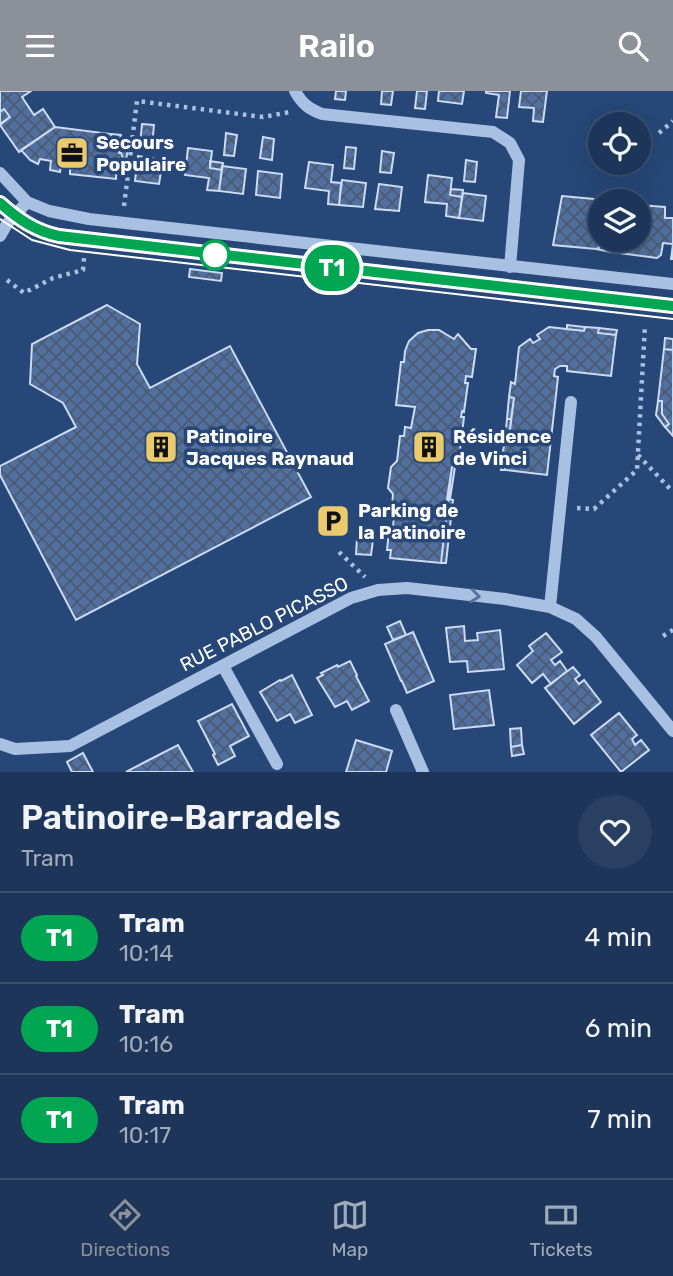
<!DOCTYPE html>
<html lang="en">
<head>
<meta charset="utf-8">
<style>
	:root { --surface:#1c3559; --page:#294062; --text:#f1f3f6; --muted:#a0abba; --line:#3a506f; --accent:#8c9099 }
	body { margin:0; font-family:Rubik,sans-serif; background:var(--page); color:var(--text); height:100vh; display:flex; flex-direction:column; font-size:26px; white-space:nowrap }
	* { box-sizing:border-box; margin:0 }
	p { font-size:23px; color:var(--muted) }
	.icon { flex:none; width:38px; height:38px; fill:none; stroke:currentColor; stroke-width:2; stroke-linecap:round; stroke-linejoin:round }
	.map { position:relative; height:681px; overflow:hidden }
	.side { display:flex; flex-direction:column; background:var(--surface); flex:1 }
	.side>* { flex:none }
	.badge { padding:0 14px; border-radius:23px; font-size:24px; line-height:46px }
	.controls { position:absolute; left:588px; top:21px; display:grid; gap:14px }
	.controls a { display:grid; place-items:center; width:63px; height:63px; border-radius:50%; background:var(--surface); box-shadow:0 7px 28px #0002,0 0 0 2px var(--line); font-size:35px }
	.map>.badge { position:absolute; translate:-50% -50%; box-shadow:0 0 0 4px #fff }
	.round { display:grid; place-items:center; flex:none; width:74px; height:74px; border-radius:37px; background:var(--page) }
	.summary { display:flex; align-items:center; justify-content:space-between; height:119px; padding:0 21px }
	h1 { font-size:33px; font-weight:600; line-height:52px }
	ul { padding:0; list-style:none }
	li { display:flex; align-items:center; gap:21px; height:91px; padding:0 21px; border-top:2px solid var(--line) }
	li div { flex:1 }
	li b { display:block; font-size:26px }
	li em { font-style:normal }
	li .badge { min-width:77px; font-weight:700; text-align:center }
	header { display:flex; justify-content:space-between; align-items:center; height:91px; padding:0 21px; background:var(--accent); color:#fff; font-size:32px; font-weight:600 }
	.tab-bar { display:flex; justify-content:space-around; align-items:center; height:98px; border-top:2px solid var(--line); background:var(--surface); font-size:19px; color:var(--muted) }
	.tab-bar a { display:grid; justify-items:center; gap:4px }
	.tab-bar .selected { color:var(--accent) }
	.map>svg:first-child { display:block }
	.building { fill:url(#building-cross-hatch); stroke:#cadbf2; stroke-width:2 }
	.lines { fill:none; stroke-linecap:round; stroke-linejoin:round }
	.path { stroke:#a8c0e2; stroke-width:4.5; stroke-dasharray:3.5 5; stroke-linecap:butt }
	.minor { stroke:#a8c0e2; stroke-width:12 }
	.tram { stroke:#fff; stroke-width:2 }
	.oneway { stroke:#54719c }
	.line-casing { stroke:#fff; stroke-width:16 }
	.line { stroke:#00a651; stroke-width:10 }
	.stop-dot { fill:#fff; stroke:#00a651; stroke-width:3.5 }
	.labels { text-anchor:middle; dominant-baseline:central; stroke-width:7; stroke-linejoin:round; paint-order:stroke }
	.poi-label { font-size:19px; font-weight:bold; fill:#fff; stroke:#264777; text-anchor:start }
	.street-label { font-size:19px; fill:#fff; stroke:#264777 }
</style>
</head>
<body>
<header><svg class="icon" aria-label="menu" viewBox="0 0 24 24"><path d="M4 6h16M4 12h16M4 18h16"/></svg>Railo<svg class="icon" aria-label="search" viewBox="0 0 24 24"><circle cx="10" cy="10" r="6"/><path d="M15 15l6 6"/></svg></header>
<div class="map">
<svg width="673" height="681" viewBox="0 0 673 681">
	<defs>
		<pattern id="building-cross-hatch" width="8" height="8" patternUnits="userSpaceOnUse" patternTransform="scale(1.75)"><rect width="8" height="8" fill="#4f70a0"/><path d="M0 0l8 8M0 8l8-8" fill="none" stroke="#4d5a6e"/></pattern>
	</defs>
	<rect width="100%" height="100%" fill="#264777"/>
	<path class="building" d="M 0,0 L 31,0 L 22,6 L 34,24 L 43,18 L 55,36 L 19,61 L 0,34 L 10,26 L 4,18 L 0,21 Z
		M 336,0 L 346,0 L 345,9 L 335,8 Z
		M 382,0 L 393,0 L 391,14 L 381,13 Z
		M 417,0 L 427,0 L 425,18 L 415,17 Z
		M 439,0 L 464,0 L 462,13 L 438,10 Z
		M 486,0 L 510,0 L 507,27 L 496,26 L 499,4 L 486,2 Z
		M 521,0 L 547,0 L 543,31 L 533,30 L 534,17 L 519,16 Z
		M 4,18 L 10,26 L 0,33 L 0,21 Z
		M 142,33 L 154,34 L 152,55 L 140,54 Z
		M 55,36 L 111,43 L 109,53 L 119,54 L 119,62 L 121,62 L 123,67 L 121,70 L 117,71 L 116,88 L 70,83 L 70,76 L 61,75 L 60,81 L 50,79 L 51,70 L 40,68 L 38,73 L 30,69 L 21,59 Z
		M 226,42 L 237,44 L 234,65 L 224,64 Z
		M 111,43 L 121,44 L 119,54 L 109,53 Z
		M 263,46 L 274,48 L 272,69 L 260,67 Z
		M 119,54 L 128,55 L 125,79 L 117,78 L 117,71 L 121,70 L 123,67 L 121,62 L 119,62 Z
		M 346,56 L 356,57 L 354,78 L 344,77 Z
		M 188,57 L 212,60 L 210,77 L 222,79 L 219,100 L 207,99 L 209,87 L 185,84 Z
		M 382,60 L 394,62 L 391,82 L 380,81 Z
		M 138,65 L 163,69 L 159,93 L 135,90 Z
		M 466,69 L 477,71 L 475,91 L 464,90 Z
		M 210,70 L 223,72 L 222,79 L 210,77 Z
		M 309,71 L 333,74 L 331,91 L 341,92 L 339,114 L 328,113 L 329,100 L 305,97 Z
		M 222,75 L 246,78 L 243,103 L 219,100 Z
		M 258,80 L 282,83 L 280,107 L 256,104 Z
		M 428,84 L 452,87 L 450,104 L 462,106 L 459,127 L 446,125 L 447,113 L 425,111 Z
		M 342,89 L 366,92 L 363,116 L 339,114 Z
		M 379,93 L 402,96 L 399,120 L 375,118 Z
		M 451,98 L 463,99 L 462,106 L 450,104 Z
		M 463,102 L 486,105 L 483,130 L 459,127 Z
		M 562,105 L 616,110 L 600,110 L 599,157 L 596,158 L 553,154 Z
		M 639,114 L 665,116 L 665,127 L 673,127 L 673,168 L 671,168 L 673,153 L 663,152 L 661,164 L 657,167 L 611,161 L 612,149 L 639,149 Z
		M 600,146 L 600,149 L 612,149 L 611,161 L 596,158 L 599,157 Z
		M 190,178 L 222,182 L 221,190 L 189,186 Z
		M 107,214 L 140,233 L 137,273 L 150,297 L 230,255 L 311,406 L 76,529 L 0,384 L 0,375 L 76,336 L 63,312 L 30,293 L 32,253 Z
		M 567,234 L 585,236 L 584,240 L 567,238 Z
		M 549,236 L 584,240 L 585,236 L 599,237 L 598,242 L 616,244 L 611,285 L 567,280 L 567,275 L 560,275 L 555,278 L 554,285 L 558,286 L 547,384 L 505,379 L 507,362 L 503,361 L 505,347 L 509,347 L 514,307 L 509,306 L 511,291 L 515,293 L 519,256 L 530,248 L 533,252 L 540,248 L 537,244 Z
		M 599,237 L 617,239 L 616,244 L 598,242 Z
		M 428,239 L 439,239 L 454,248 L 458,243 L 471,258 L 476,258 L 472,286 L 466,285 L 465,292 L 468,292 L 464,321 L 462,320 L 461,326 L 464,326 L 459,368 L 456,367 L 455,376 L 452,376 L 441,472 L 390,467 L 391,459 L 387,459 L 389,441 L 392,442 L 394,427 L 391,427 L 393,403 L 388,397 L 391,376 L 397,370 L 400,345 L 404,345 L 405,336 L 411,337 L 415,316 L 396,314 L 401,271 L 404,271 L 405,260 L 409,250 L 418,242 Z
		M 665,247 L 673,248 L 673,259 L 664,258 Z
		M 664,258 L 673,259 L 673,345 L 665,336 L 669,333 L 662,323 L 662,310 L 658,310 Z
		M 509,306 L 514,307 L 511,328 L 507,328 Z
		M 658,310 L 662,310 L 662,323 L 669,333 L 665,336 L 656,324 Z
		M 507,328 L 511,328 L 509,347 L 505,347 Z
		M 503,361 L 507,362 L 505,379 L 501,379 Z
		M 452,376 L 455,376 L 450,408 L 447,408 Z
		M 448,408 L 453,409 L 446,472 L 441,472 Z
		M 357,447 L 373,449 L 371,464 L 356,463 Z
		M 400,530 L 406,544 L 393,549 L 387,536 Z
		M 464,535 L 465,550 L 478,549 L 477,542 L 500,539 L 504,578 L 468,581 L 467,570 L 450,571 L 446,537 Z
		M 413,541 L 434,590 L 407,602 L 402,590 L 401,590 L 385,553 Z
		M 546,542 L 562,561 L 551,569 L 555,574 L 560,570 L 567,580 L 551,593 L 543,583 L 532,592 L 517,574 L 533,560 L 529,555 Z
		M 350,570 L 357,584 L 356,585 L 369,610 L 352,619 L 347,610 L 335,616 L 317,587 L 323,584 L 321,582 L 337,574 L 338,576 Z
		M 573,576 L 580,584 L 575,588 L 579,593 L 584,589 L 601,611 L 574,633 L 545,597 Z
		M 292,584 L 312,624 L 295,632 L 290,623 L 277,630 L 260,601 L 280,589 L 281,590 Z
		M 489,599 L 494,634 L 454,638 L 450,604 Z
		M 232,613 L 249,645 L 230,655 L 235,665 L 218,674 L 213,664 L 215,663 L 198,630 Z
		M 619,622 L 637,644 L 632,648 L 635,654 L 641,649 L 649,659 L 621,681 L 591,644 Z
		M 521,637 L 522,654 L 511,656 L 510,638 Z
		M 356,649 L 392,660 L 386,681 L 346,681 Z
		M 178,654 L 193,681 L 126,681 L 145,671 Z
		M 522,654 L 524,663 L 512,665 L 511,656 Z
		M 83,662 L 93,681 L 72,681 L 67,671 Z"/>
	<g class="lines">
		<path class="path" d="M 659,42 L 673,30
			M 124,115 L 137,10 L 263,26 L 290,21
			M 7,189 L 24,202 L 53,187 L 83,179 L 84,167
			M 638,364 L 673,401
			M 577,417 L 594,418 L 637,379 L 645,234
			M 339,461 L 365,486
			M 663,545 L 673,539"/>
		<path class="minor" d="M 295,0 C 302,13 309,18 322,23 L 493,41 L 510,52 L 519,69 L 510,176
			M 0,82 L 27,111 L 49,120 L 89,128 L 673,193
			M 0,145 L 7,133 L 27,111
			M 550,516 L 571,311
			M 223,575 L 277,673
			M 396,619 L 423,681
			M 0,653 L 15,658 L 70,655 L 351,507 L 378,499 L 407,497 L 505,508 L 550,516 L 576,528 L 596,546 L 673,640"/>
		<path class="tram" d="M 0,111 C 18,128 35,140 59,145 L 673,215
			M 0,128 L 32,149 L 70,159 L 673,228"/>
	</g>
	<defs><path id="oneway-chevron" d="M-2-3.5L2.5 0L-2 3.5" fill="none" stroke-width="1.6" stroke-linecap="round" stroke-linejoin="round" transform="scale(1.75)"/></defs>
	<use class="oneway" href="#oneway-chevron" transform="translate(475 505) rotate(6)"/>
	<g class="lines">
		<defs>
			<path id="line" d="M 0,112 C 18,128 35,140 59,145 L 673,215"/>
		</defs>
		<use href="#line" class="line-casing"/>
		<use href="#line" class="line"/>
	</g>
	<defs>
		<symbol id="office-square" viewBox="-11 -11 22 22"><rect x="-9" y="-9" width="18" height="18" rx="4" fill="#eaca6d" stroke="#264777"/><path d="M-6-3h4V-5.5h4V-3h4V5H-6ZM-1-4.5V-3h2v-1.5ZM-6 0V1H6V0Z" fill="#111"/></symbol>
		<symbol id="building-square" viewBox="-11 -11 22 22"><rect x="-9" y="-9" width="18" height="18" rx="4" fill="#eaca6d" stroke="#264777"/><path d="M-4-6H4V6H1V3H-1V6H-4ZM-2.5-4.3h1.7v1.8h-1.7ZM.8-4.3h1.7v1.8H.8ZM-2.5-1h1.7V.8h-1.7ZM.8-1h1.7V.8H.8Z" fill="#111"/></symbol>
		<symbol id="parking-square" viewBox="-11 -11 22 22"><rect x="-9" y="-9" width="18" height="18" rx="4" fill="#eaca6d" stroke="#264777"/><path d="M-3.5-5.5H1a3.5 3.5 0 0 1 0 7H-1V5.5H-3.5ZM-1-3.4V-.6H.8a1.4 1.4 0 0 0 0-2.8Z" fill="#111"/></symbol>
	</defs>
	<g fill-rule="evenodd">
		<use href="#office-square" x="53" y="43" width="38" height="38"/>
		<use href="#building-square" x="142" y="337" width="38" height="38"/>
		<use href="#building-square" x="410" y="337" width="38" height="38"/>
		<use href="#parking-square" x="314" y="411" width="38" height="38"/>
	</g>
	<circle class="stop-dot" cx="215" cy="164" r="14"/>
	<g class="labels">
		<g class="poi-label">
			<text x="96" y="51">Secours<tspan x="96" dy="22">Populaire</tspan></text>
			<text x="186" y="345">Patinoire<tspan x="186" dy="22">Jacques Raynaud</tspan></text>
			<text x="453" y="345">Résidence<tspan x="453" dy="22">de Vinci</tspan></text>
			<text x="358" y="419">Parking de<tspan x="358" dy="22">la Patinoire</tspan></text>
		</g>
		<g class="street-label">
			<text transform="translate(264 533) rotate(-27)">RUE PABLO PICASSO</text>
		</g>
	</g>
</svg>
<div class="controls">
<a><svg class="icon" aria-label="locate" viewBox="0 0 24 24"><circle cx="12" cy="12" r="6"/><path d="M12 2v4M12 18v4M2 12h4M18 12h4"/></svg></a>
<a><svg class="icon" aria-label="layers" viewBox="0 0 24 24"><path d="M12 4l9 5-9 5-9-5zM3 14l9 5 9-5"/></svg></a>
</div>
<b class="badge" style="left:332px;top:177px;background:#00a651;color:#fff">T1</b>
</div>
<section class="side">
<div class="summary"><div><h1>Patinoire-Barradels</h1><p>Tram</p></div><a class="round"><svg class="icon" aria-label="heart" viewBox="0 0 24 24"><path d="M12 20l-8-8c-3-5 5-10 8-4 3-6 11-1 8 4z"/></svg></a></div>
<ul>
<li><span class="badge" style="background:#00a651;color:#fff">T1</span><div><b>Tram</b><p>10:14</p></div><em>4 min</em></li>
<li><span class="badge" style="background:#00a651;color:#fff">T1</span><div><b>Tram</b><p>10:16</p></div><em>6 min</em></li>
<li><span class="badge" style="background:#00a651;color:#fff">T1</span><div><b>Tram</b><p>10:17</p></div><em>7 min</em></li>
</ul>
</section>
<nav class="tab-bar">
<a class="selected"><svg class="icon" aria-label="directions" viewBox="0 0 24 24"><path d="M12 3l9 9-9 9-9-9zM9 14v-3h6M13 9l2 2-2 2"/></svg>Directions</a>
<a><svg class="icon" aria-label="map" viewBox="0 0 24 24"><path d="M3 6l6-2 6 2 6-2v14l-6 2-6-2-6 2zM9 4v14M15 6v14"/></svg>Map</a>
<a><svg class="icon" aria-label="tickets" viewBox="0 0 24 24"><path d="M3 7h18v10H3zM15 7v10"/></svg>Tickets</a>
</nav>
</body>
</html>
